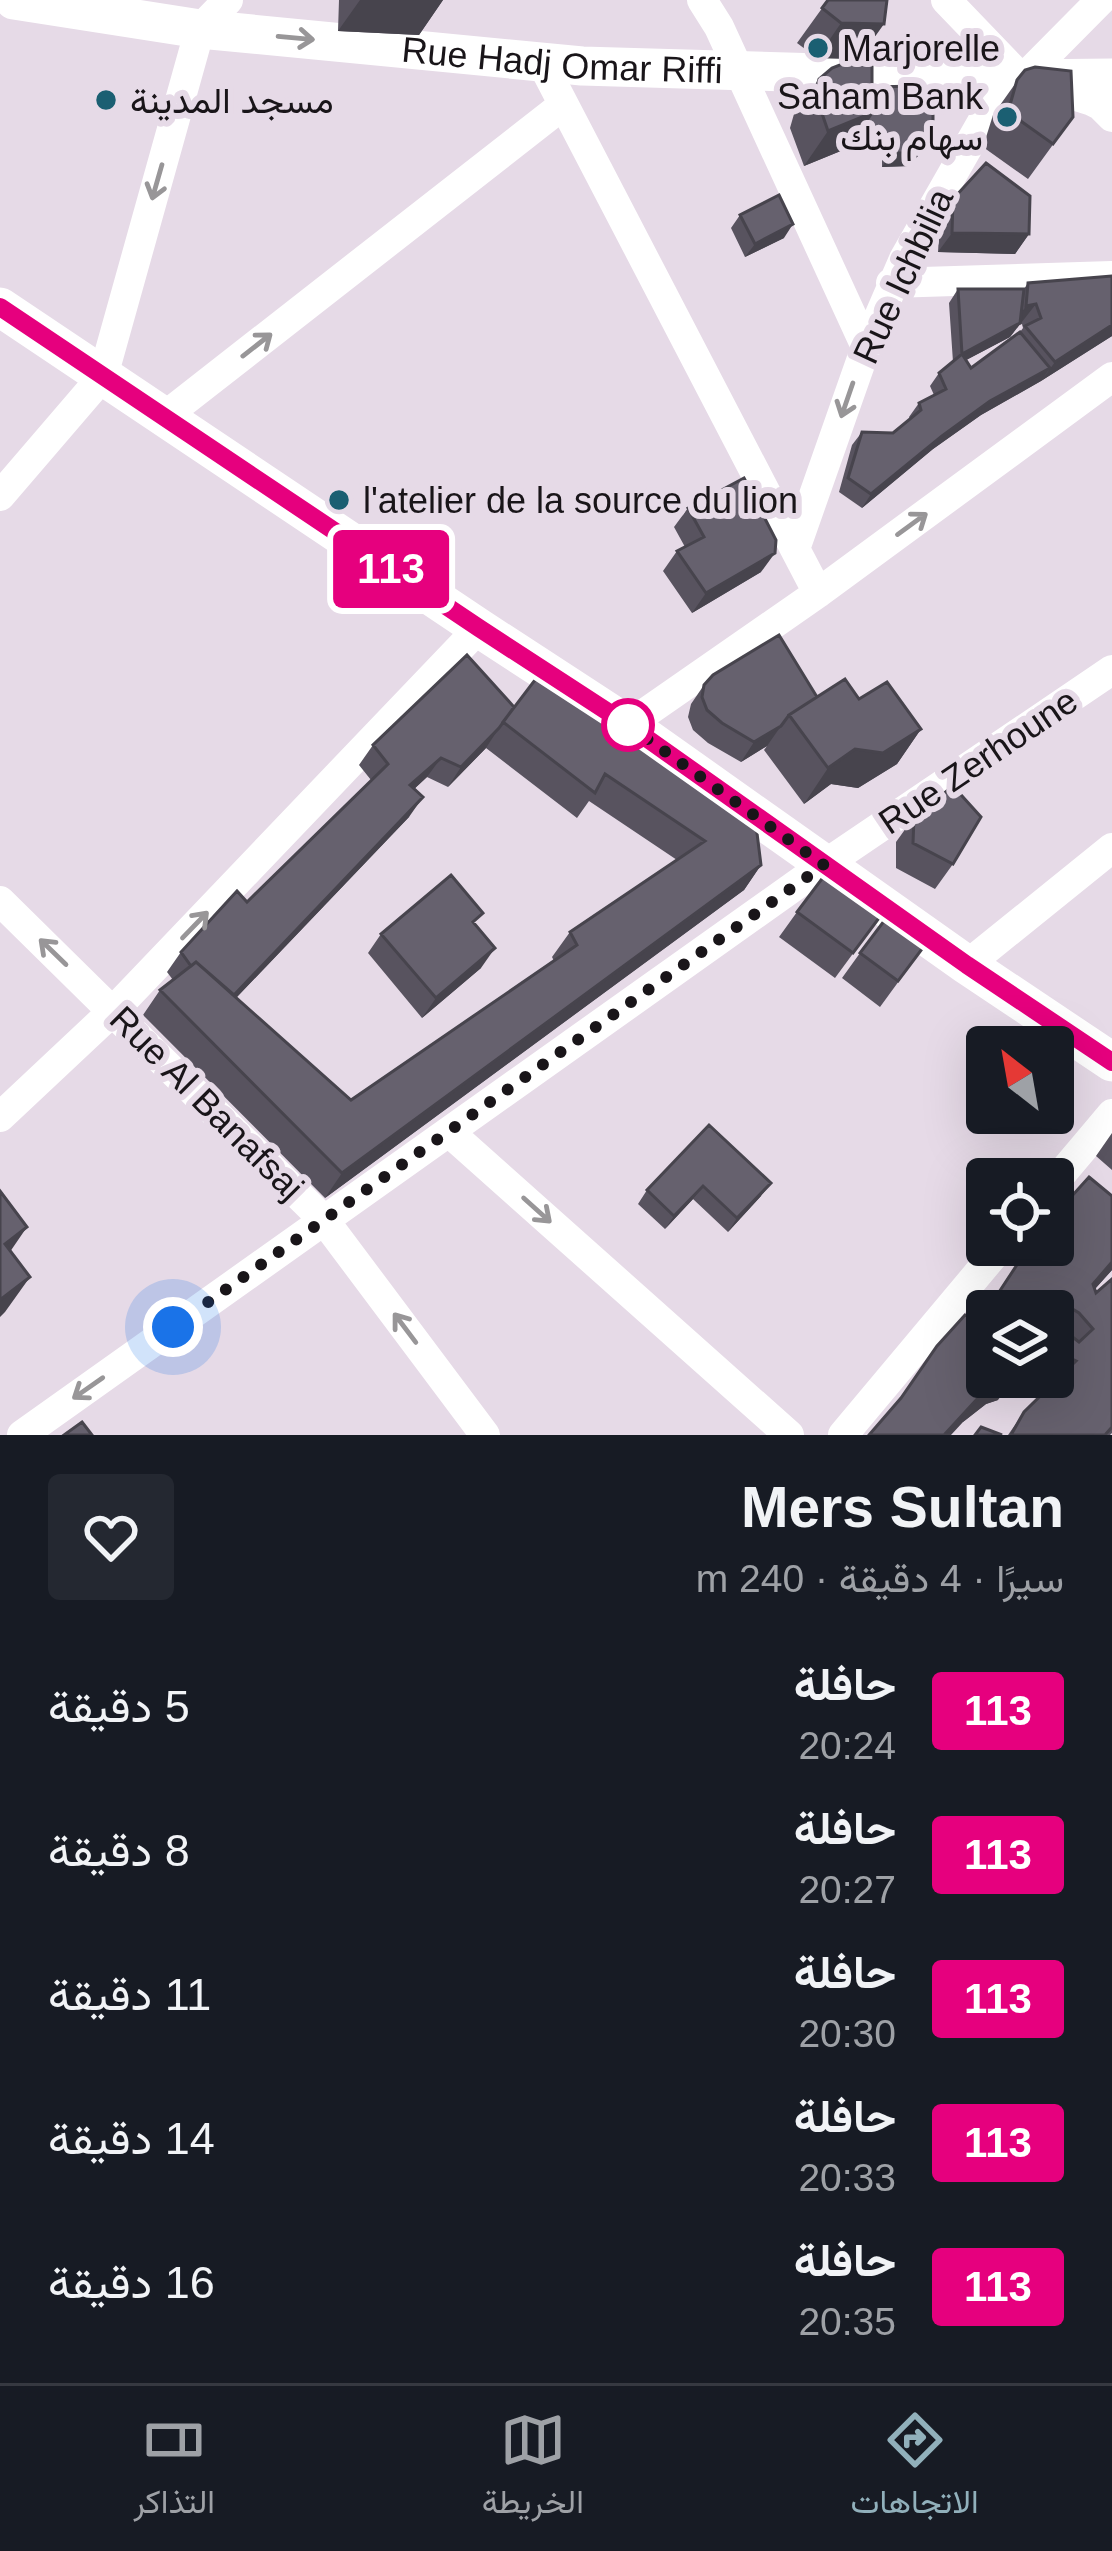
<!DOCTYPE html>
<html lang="ar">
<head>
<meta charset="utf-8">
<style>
	:root { --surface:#171b24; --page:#242831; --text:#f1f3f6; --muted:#9ea1a6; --line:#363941; --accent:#91b0bb }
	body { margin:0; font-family:Arial,Vazirmatn,sans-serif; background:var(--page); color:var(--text); direction:rtl; height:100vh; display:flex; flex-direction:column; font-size:45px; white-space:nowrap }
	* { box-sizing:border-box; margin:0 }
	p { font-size:39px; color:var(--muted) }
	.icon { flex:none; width:66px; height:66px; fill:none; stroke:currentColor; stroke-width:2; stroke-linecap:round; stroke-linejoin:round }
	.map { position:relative; height:1435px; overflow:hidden; direction:ltr }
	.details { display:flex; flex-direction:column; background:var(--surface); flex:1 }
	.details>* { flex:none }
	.badge { padding:0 24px; border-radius:9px; font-size:42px; line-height:78px }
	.needle { width:78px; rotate:329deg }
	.fabs { position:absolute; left:966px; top:1026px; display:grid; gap:24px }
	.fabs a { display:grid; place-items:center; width:108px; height:108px; border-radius:12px; background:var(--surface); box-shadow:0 12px 48px #0002; font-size:60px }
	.you { position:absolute; width:60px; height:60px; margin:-30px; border:9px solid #fff; border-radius:50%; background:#1a73e8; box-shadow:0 0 0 18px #1a73e833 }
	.map>.badge { position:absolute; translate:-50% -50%; box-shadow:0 0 0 6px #fff }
	.round { display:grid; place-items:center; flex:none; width:126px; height:126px; border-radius:12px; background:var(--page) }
	.summary { display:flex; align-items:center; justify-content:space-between; height:204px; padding:0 48px }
	h1 { font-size:57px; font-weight:800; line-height:90px }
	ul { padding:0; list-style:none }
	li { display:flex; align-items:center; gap:36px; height:144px; padding:0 48px }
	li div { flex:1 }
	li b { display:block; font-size:45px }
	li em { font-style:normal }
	li .badge { min-width:132px; font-weight:700; text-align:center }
	.menu { display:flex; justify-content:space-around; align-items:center; height:168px; border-top:3px solid var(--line); background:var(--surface); font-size:33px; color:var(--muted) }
	.menu a { display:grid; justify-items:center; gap:6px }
	.menu .active { color:var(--accent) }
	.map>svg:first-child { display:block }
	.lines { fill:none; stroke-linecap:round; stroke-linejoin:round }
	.minor { stroke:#fff; stroke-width:30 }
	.tertiary { stroke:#fff; stroke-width:39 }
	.wall { fill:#58535f; fill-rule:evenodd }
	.shaded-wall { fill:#47444d }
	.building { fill:#66616e; stroke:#47444d; stroke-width:3 }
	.oneway { stroke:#989698 }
	.line-casing { stroke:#fff; stroke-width:27 }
	.line { stroke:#e6007e; stroke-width:18 }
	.walk { stroke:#191519; stroke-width:12; stroke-dasharray:0 21.6 }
	.poi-dot { fill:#1b5f72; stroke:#e6dae7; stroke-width:4.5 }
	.stop-dot { fill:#fff; stroke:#e6007e; stroke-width:6 }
	.labels { text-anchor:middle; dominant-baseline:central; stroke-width:12; stroke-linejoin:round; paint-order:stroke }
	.poi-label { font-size:36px; fill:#191519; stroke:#e6dae7; text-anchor:start }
	.street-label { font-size:36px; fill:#191519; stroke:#e6dae7 }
</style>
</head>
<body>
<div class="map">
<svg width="1112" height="1435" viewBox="0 0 1112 1435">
	<rect width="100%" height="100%" fill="#e6dae7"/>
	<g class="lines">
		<path class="minor" d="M 702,0 L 719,27 L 866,347
			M 946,0 L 1022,79 L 1092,101 L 1100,105 L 1112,117
			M 541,61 L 795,549
			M 891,283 L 1112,276
			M 165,416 L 563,105
			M 0,496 L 103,376 L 200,29 L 228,0
			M 818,593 L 795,549 L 866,347 L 904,259 L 985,117 L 1101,0
			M 628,725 L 818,593 L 1112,377
			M 0,901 L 324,1220 L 485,1435
			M 967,965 L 1112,848
			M 0,1117 L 114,1010 L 479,628
			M 449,1132 L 789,1435
			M 1053,1184 L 1112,1114
			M 22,1435 L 824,865 L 1112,670
			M 843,1435 L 1002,1245"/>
		<g class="tertiary">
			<path id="s1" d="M 14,0 L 200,29 L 582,66 L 1022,79 L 1112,78"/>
			<path d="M 0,307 L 479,628 L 628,725 L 967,965 L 1112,1062"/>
		</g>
	</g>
	<path class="wall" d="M 339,0 L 443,0 L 419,35 L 338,31 Z
		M 828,0 L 859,59 L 817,58 L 797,43 Z
		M 1025,70 L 1073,117 L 1028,179 L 983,147 L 993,115 Z
		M 819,79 L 872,87 L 919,155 L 909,166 L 882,167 L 882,150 L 852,150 L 852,142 L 848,148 L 804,166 L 790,128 L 794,114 Z
		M 953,199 L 1029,234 L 1015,254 L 938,252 L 940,219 Z
		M 740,215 L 784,238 L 745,257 L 731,228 Z
		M 1112,276 L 1112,336 L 1041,381 L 981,415 L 933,449 L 862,508 L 839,492 L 852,445 L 862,432 L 893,433 L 910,419 L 909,417 L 919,403 L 934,395 L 930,386 L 939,373 L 953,362 L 949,303 L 958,289 L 1024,289 L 1028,283 ZM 1022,324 L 1023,328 L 1020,332 L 971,368 L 966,360 L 1010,337 L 1019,325 Z
		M 688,508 L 761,572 L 692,613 L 663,571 L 677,551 L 685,547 L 674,527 Z
		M 704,685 L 859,699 L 921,729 L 897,764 L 858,788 L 831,784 L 804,804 L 764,750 L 767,746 L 741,762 L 708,743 L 693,730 L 688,717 L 691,704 Z
		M 514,707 L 761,865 L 744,890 L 325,1198 L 143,1015 L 160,990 L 173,980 L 167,972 L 181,952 L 247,902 L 371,780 L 359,765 L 373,745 ZM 486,748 L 577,818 L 589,801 L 677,860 L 570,932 L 552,957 L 554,961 L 351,1100 L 236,998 L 409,817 L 414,789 L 427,777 L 448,787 Z
		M 914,817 L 953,864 L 935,889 L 896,868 L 896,842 Z
		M 885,910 L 835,978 L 779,937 L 797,912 Z
		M 475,925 L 481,968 L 422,1018 L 368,953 L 381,934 Z
		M 934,933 L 880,1007 L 842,978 L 860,953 Z
		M 709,1125 L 761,1196 L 728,1232 L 693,1199 L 665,1229 L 638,1204 L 647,1190 Z
		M 1112,1133 L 1112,1170 L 1096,1156 Z
		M 1112,1196 L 1112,1270 L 1095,1289 L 1096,1293 L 1112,1279 L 1112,1433 L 1110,1435 L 1008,1435 L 1024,1412 L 1044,1392 L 1024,1383 L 1018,1377 L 1053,1377 L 1053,1311 L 987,1311 L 998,1400 L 986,1404 L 963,1422 L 979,1320 L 1030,1245 Z"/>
	<path class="shaded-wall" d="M 360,0 L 443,0 L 419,35 L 338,31 Z
		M 841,23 L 884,24 L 859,59 L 817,58 Z
		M 872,113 L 848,148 L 804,166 L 828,131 Z
		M 891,136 L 882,150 L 852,150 L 862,137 Z
		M 929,142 L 909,166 L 882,167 L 891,153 Z
		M 793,224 L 784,238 L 745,257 L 755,244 Z
		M 952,233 L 1029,234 L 1015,254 L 938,252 Z
		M 1036,304 L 1010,337 L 953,367 L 962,354 L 1012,326 L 1026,306 Z
		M 1112,325 L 1112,336 L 1041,381 L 1055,362 Z
		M 1050,368 L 1041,381 L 981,415 L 933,449 L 862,508 L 871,494 L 942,436 L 990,401 Z
		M 775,553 L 761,572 L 692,613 L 706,593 Z
		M 781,726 L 767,746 L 741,762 L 754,742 Z
		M 499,728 L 486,748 L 448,787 L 461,767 Z
		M 921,729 L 897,764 L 858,788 L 831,784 L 804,804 L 828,768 L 855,749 Z
		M 441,758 L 427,777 L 397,805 L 410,785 Z
		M 423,797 L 409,817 L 215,1020 L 229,1000 Z
		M 761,865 L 744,890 L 325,1198 L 342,1173 Z
		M 495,948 L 481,968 L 422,1018 L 436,998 Z
		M 771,1183 L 761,1196 L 728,1232 L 737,1218 Z
		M 703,1186 L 693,1199 L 665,1229 L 674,1216 Z
		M 27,1227 L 3,1262 L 5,1244 Z
		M 1112,1262 L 1112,1270 L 1075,1311 L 1093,1284 Z
		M 30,1277 L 5,1312 L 0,1317 L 0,1300 Z
		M 1001,1377 L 1015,1377 L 998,1400 L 986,1404 L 963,1422 L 951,1435 L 944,1435 L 988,1387 Z"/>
	<path class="building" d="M 828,0 L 887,0 L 884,24 L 841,23 L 822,8 Z
		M 850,61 L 872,63 L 872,113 L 828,131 L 815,93 L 819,79 L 832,68 Z
		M 1035,67 L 1071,71 L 1073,117 L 1053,144 L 1008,112 L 1017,80 L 1025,70 Z
		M 917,86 L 933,112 L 933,126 L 929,142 L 918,153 L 891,153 L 891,136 L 862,137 L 861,128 L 872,113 L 872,87 Z
		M 986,163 L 1030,196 L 1029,234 L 952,233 L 953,199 Z
		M 779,195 L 793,224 L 755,244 L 740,215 Z
		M 1112,276 L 1112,325 L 1055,362 L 1025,326 L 1041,318 L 1036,304 L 1026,306 L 1028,283 Z
		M 958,289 L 1024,289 L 1020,323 L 962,354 Z
		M 1020,332 L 1050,368 L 990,401 L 942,436 L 871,494 L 848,478 L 862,432 L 893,433 L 921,410 L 919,403 L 946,389 L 939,373 L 962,354 L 971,368 Z
		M 744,478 L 776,540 L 775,553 L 706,593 L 677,551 L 704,537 L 688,508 Z
		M 779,635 L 817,697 L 789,715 L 781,726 L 754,742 L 722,723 L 707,710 L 702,697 L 704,685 L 713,675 Z
		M 467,655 L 514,707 L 499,728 L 461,767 L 441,758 L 410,785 L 423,797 L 234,995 L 196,962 L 191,966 L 181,952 L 237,891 L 247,902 L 388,764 L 373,745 Z
		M 541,672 L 756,825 L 761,865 L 342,1173 L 160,990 L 196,962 L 351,1100 L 577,945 L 570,932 L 705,841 L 605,774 L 595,793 L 503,722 Z
		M 845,679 L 859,699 L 887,682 L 921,729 L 883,753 L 855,749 L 828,768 L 789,715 Z
		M 953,786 L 981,817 L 953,864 L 913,843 L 914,817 Z
		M 830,868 L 885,910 L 853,953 L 797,912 Z
		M 451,875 L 483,913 L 473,922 L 495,948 L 436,998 L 381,934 Z
		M 896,905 L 934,933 L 898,981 L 860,953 Z
		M 709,1125 L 771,1183 L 737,1218 L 703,1186 L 674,1216 L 647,1190 Z
		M 1089,1177 L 1112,1196 L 1112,1262 L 1093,1284 L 1096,1293 L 1112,1279 L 1112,1427 L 1105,1435 L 1011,1435 L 1024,1412 L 1076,1361 L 1053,1350 L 1053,1322 L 1079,1342 L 1093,1329 L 1079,1313 L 1056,1299 L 1043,1311 L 987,1311 L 987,1377 L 1001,1377 L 988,1387 L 944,1435 L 869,1435 L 901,1398 L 937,1346 L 965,1315 L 980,1321 L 1030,1245 L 1053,1245 L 1053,1217 Z
		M 0,1191 L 27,1227 L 5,1244 L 30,1277 L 0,1300 Z
		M 82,1422 L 92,1435 L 64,1435 Z
		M 981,1427 L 1002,1435 L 975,1435 Z"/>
	<defs><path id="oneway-shaft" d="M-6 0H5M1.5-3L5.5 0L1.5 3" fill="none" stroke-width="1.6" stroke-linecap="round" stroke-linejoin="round" transform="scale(3)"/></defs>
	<g class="oneway">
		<use href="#oneway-shaft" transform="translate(296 38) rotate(5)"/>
		<use href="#oneway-shaft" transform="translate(157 182) rotate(106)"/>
		<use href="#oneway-shaft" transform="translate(257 345) rotate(-38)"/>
		<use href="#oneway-shaft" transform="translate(847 400) rotate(109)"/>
		<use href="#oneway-shaft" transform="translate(912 524) rotate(-36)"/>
		<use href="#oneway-shaft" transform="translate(195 925) rotate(-46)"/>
		<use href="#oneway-shaft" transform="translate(53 952) rotate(-136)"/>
		<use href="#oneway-shaft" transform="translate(537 1210) rotate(42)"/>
		<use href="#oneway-shaft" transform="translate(405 1328) rotate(-127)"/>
		<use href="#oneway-shaft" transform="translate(88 1388) rotate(145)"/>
	</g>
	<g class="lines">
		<defs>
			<path id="line" d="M 0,307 L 479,628 L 628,725 L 967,965 L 1112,1062"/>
		</defs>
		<use href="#line" class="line-casing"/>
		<use href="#line" class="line"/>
		<path class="walk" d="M 173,1327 L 824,865 L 628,725"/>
	</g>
	<g class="poi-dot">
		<circle cx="818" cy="48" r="12"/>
		<circle cx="106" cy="100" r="12"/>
		<circle cx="1007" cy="117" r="12"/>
		<circle cx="339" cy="500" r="12"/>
	</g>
	<circle class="stop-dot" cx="628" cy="725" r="24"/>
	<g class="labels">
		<g class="poi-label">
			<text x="842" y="48">Marjorelle</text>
			<text x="983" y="96" text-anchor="end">Saham Bank<tspan x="983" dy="41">سهام بنك</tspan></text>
			<text x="130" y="100">مسجد المدينة</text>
			<text x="363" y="500">l'atelier de la source du lion</text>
		</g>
		<g class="street-label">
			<text stroke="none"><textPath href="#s1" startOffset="552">Rue Hadj Omar Riffi</textPath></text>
			<text transform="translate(903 276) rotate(-65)">Rue Ichbilia</text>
			<text transform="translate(978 761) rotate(-34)">Rue Zerhoune</text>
			<text transform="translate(207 1103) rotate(45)">Rue Al Banafsaj</text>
		</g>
	</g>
</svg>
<div class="fabs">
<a><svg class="needle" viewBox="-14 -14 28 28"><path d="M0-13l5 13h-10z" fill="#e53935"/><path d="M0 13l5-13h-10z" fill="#9ea1a6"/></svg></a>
<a><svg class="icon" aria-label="locate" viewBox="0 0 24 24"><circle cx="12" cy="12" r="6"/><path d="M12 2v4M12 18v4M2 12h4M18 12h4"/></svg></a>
<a><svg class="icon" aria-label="layers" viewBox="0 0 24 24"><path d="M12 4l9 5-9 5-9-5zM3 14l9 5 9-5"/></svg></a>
</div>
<div class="you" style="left:173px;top:1327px"></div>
<b class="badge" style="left:391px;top:569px;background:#e6007e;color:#fff">113</b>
</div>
<section class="details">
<div class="summary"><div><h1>Mers Sultan</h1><p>سيرًا · 4 دقيقة · 240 m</p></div><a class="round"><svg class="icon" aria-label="heart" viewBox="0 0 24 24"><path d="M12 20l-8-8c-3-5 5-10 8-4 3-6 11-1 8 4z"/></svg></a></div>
<ul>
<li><span class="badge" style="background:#e6007e;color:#fff">113</span><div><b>حافلة</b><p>20:24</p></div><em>5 دقيقة</em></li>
<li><span class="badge" style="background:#e6007e;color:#fff">113</span><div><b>حافلة</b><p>20:27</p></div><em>8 دقيقة</em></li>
<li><span class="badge" style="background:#e6007e;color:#fff">113</span><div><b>حافلة</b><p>20:30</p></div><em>11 دقيقة</em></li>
<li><span class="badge" style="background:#e6007e;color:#fff">113</span><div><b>حافلة</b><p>20:33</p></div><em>14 دقيقة</em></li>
<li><span class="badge" style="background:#e6007e;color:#fff">113</span><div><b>حافلة</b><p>20:35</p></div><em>16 دقيقة</em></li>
</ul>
</section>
<nav class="menu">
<a class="active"><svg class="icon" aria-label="directions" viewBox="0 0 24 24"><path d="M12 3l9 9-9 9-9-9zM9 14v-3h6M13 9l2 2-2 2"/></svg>الاتجاهات</a>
<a><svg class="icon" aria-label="map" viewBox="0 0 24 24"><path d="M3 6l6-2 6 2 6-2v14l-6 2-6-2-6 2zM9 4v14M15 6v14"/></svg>الخريطة</a>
<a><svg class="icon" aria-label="tickets" viewBox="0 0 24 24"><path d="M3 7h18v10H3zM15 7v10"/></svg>التذاكر</a>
</nav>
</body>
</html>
